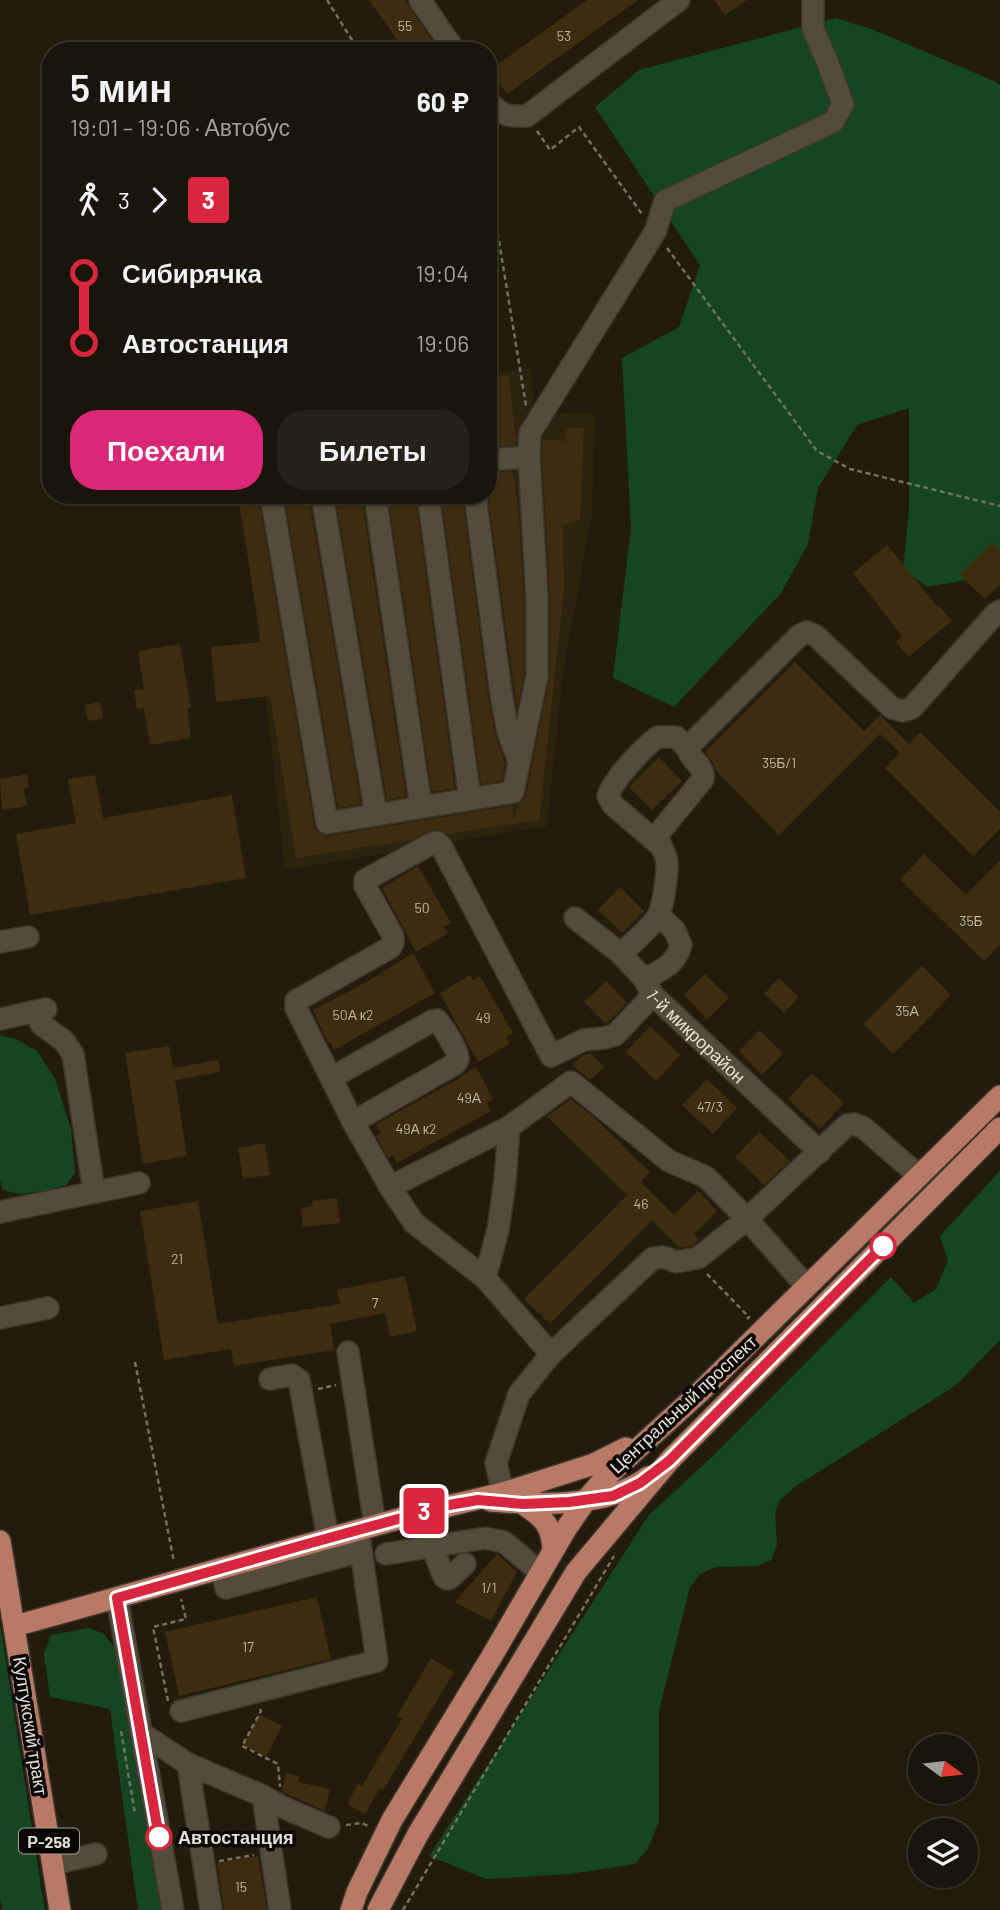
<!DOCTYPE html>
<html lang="ru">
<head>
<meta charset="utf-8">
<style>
	:root { --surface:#1a150a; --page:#272218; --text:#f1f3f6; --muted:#9f9f9c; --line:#38342b; --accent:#db2777 }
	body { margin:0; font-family:Barlow,sans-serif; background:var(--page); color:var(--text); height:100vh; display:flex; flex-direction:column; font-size:26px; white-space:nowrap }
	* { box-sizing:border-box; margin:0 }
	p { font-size:23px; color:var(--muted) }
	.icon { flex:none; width:38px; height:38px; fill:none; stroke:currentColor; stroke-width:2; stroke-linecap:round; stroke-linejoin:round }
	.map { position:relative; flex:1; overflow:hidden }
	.panel { position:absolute; left:42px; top:42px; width:455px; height:462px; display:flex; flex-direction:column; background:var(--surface); border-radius:28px; box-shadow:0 2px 5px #0004,0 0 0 2px var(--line) }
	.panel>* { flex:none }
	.badge { padding:0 14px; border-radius:5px; font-size:24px; line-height:46px }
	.needle { width:46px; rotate:105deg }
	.buttons { position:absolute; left:908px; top:1734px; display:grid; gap:14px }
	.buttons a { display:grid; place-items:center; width:70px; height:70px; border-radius:50%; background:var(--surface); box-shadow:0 2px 5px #0004,0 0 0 2px var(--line); font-size:35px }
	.map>.badge { position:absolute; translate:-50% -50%; box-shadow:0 0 0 4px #fff }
	.legs { display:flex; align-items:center; gap:10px; height:77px; padding:0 28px; font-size:23px }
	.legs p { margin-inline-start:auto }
	.headline { display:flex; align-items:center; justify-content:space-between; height:119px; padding:0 28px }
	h1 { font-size:38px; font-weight:600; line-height:52px }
	.cta { display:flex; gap:14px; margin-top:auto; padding:14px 28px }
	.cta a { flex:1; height:80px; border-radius:28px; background:var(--accent); color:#fff; font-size:28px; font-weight:600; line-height:80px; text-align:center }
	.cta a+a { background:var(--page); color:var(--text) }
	ul { padding:0 28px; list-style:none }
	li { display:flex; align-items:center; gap:24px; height:70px; font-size:26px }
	li i { display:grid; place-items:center; width:10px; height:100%; margin:0 9px; background:currentColor }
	li i::after { content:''; width:18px; height:18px; margin:-9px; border:5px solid; border-radius:50%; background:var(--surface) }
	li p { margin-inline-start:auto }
	li:first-child i { background:linear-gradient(#0000 50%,currentColor 0) }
	li:last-child i { background:linear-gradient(currentColor 50%,#0000 0) }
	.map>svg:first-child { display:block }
	.built { fill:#2c230e }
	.green { fill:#144720 }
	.building { fill:#3c2c10 }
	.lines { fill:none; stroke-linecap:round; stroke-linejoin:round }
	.minor-casing { stroke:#3c3630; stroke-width:24 }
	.major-casing { stroke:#3c3630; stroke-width:24 }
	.path { stroke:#756f63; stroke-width:2.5; stroke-dasharray:5 3.5; stroke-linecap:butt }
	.minor { stroke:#534b3c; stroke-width:21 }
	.major { stroke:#b97a65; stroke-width:21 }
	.line-1-casing { stroke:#fff; stroke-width:16 }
	.line-1 { stroke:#d7263d; stroke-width:10 }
	.stop-1-dot { fill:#fff; stroke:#d7263d; stroke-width:3.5 }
	.labels { text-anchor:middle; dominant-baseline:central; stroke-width:7; stroke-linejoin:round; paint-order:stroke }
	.number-label { font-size:14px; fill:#bcb4a6 }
	.shield { fill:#0a0703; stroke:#a4a098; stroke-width:2 }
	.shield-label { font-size:16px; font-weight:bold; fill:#e6e1d8 }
	.street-label { font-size:18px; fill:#e6e1d8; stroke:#0a0703 }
	.stop-label { font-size:18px; font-weight:bold; fill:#e6e1d8; stroke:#0a0703; text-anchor:start }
</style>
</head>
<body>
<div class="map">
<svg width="1000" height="1910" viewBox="0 0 1000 1910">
	<rect width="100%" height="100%" fill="#231c0e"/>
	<path class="built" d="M 531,368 L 534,412 L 595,414 L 592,513 L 563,674 L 547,826 L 285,870 L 243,495 L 488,495 L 488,373 Z"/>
	<path class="green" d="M 836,18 L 874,30 L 994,81 L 1000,85 L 1000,566 L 966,580 L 927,587 L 903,569 L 909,511 L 909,408 L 857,425 L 818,488 L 808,544 L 781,593 L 674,707 L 613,678 L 631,528 L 622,358 L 679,327 L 700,265 L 595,107 L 639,70 Z
		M 0,1036 L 14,1038 L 37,1051 L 55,1079 L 71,1129 L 75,1173 L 66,1185 L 44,1191 L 19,1194 L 3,1190 L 0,1180 Z
		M 1000,1171 L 1000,1340 L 955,1386 L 796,1486 L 780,1500 L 775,1512 L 777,1545 L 771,1560 L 757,1566 L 715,1567 L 700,1574 L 690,1587 L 659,1710 L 659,1821 L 648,1848 L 635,1864 L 570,1874 L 486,1879 L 429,1856 L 649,1515 L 715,1454 L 891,1277 L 914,1303 L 936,1289 L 948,1261 L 940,1236 Z
		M 0,1623 L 40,1880 L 45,1910 L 2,1910 L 0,1896 Z
		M 89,1628 L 104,1634 L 116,1650 L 131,1714 L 161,1910 L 138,1910 L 110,1709 L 50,1697 L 44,1654 L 51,1635 Z"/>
	<path class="building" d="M 369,0 L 405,0 L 439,51 L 405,51 Z
		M 587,0 L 638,0 L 507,94 L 490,70 Z
		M 714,0 L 747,0 L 725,15 Z
		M 509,375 L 515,435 L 517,434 L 516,445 L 488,447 L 488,377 Z
		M 584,427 L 580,520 L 563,525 L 564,591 L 539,820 L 448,834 L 441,830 L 434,829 L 411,840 L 296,858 L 270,696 L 216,702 L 211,647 L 261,642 L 238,495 L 258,495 L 314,825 L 317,832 L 323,835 L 329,836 L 512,806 L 514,821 L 518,804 L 523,801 L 526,795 L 550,676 L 550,597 L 542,457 L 543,439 L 565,441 L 567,429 Z
		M 513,471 L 519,518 L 524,598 L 524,675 L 517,708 L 488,495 L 488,473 Z
		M 284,495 L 308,495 L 361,804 L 338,808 Z
		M 335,495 L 361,495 L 406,796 L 387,800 Z
		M 388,495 L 415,495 L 455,788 L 432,792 Z
		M 441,495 L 462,495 L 488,696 L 495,735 L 505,764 L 502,781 L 481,784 Z
		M 992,542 L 1000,550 L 1000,584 L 985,599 L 960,575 Z
		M 887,545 L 938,607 L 939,606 L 952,621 L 908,657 L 896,642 L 902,636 L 853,573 Z
		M 180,644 L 191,708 L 187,709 L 191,738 L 150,745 L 144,708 L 137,709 L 134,690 L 144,689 L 138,651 Z
		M 795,662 L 864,731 L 880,715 L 909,744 L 920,732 L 1000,812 L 1000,829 L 973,856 L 885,768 L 900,753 L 880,734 L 779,835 L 716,771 L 713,763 L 705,752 Z
		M 100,702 L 103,718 L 88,721 L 85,705 Z
		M 659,757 L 682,781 L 652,810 L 629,787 Z
		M 27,774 L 29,788 L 24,789 L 27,806 L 2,810 L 0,779 Z
		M 95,775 L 103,818 L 232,795 L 246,878 L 30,915 L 16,834 L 76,823 L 68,779 Z
		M 924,854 L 966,895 L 1000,860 L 1000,944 L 984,961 L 900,879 Z
		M 418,866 L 451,923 L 444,927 L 448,933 L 416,952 L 382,888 Z
		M 620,887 L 644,911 L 622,933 L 598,910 Z
		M 413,953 L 435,993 L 334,1050 L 330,1042 L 328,1043 L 313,1010 L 370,980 Z
		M 922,966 L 951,995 L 893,1054 L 864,1024 Z
		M 705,974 L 729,998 L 707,1019 L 684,995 Z
		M 470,975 L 473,980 L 480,976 L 513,1033 L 506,1037 L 510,1044 L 478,1062 L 440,993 Z
		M 779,978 L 799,997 L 784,1013 L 764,994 Z
		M 606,981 L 627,1003 L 606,1024 L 584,1002 Z
		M 650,1026 L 680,1055 L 656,1081 L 626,1052 Z
		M 760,1030 L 783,1054 L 762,1075 L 739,1051 Z
		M 169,1046 L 173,1068 L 218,1060 L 220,1072 L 175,1080 L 187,1156 L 143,1164 L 125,1053 Z
		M 590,1053 L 604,1067 L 590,1080 L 572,1065 L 583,1055 Z
		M 476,1067 L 493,1099 L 487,1103 L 491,1111 L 397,1163 L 393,1155 L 388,1158 L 376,1136 L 381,1133 L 376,1124 L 460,1078 L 459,1077 Z
		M 812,1073 L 844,1103 L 820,1129 L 788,1099 Z
		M 707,1079 L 737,1108 L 713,1134 L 682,1105 Z
		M 571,1099 L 596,1119 L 650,1172 L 641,1182 L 674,1215 L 698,1191 L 717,1211 L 694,1234 L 699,1239 L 692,1246 L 680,1248 L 652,1220 L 550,1324 L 524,1299 L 627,1195 L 547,1116 Z
		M 759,1132 L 790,1161 L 764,1185 L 735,1157 Z
		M 265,1143 L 270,1175 L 243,1179 L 238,1148 Z
		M 337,1198 L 340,1223 L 303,1227 L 301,1208 L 313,1206 L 312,1201 Z
		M 198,1201 L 218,1324 L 340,1304 L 337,1290 L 405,1276 L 417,1331 L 390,1337 L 385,1313 L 330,1324 L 334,1350 L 234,1366 L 231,1349 L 164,1360 L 140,1211 Z
		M 497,1554 L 517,1572 L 491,1621 L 455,1602 Z
		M 317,1597 L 331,1659 L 179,1696 L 165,1632 Z
		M 431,1658 L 454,1672 L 383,1790 L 380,1788 L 365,1814 L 347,1804 L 358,1784 L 362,1786 L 402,1719 L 397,1716 Z
		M 259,1714 L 282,1726 L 266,1757 L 243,1745 Z
		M 286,1773 L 299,1776 L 298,1782 L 330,1789 L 325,1811 L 282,1792 Z
		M 258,1856 L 267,1910 L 224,1910 L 217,1863 Z"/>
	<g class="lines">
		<defs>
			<g id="minor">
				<path d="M 420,0 L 455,51"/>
				<path d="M 488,100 C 499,115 509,117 527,116 L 679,0"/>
				<path d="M 488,460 L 529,457"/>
				<path d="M 271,495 L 327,823 L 513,792 L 537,676 L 537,598 L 529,457 L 530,433 L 655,232 L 665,201 L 833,122 L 843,104 L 827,61 L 813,29 L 813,0"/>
				<path d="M 322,495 L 376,815"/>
				<path d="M 375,495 L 421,807"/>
				<path d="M 428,495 L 470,799"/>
				<path d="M 475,495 L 501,694 L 508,732 L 519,761"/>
				<path d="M 660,845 L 613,805 L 608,796 C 613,780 644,746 658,737 L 676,737 L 688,749"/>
				<path id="s1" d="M 659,915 L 675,931 L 681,945 C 676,964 661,971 644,979 L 653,995 L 820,1152"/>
				<path d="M 575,918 L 621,954 L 644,979"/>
				<path d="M 0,942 L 28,937"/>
				<path d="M 621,954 C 630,945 655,924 659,914 C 664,901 667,877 667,864 C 667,852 657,845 659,833 L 703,779 C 705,765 690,761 688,749 L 692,743 L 800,635 L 807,632 L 816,636 L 892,708 L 903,711 L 912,708 L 995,614 L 1000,611"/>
				<path d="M 38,1011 L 41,1024 L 64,1041 L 73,1054 L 94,1192"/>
				<path d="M 0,1019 L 46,1009"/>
				<path d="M 331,1078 L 353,1122 L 390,1187 L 509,1127 L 571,1082 L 669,1161 L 706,1177 L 747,1219 L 698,1258 L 676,1262 L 664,1257 L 653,1258 L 551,1354 L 519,1394 L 496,1463 L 503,1493"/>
				<path d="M 353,1122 L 455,1064 C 456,1063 458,1061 458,1059 C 459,1051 442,1026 437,1020 L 432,1021 L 331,1078 L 296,1008 L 296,1001 L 391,947 L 393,943 L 393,936 L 365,886 L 365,880 L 433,843 L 437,842 L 441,846 L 551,1056 L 584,1040 L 604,1038 L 615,1035 L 653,995"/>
				<path d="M 509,1127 L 505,1181 L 498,1230 L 485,1278 L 551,1354"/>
				<path d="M 390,1187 L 414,1223 L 485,1278"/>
				<path d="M 0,1212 L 139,1183"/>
				<path d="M 807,1287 L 747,1219 L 847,1125 L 854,1124 L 864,1128 L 919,1176"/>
				<path d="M 0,1318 L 48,1308"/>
				<path d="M 348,1352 L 375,1525"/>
				<path d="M 270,1379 L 292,1375 L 299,1380 L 328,1538"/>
				<path d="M 423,1512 L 432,1546 L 444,1577 L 447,1579 L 450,1578 L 465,1564"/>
				<path d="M 386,1554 L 485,1538 L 504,1542 L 540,1572"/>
				<path d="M 221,1568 L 226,1588 L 361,1551"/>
				<path d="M 117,1598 L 173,1910"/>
				<path d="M 181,1711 L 377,1661 L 358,1530"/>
				<path d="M 141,1733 L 188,1764 L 211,1910"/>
				<path d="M 188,1764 L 263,1796 L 282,1807 L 329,1827"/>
				<path d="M 263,1796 L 280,1910"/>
				<path d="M 53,1864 L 96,1854"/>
			</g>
			<path id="major" d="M 490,1501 C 539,1505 607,1508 648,1477
				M 523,1504 C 544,1518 552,1525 553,1551
				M 0,1541 L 60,1910
				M 15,1626 L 423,1512 L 503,1493 L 594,1464 L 626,1448
				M 351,1910 L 357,1892 L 392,1820 L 492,1656 L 566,1529 L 586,1500 L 603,1480 L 699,1393 L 1000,1096
				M 378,1910 L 418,1834 L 576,1572 L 669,1461 L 1000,1128"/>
		</defs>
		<use href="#minor" class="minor-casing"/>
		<use href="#major" class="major-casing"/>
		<path class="path" d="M 327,0 L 359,51
			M 537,131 L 550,150 L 579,127 L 642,214
			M 488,174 L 526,406
			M 667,248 L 817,451 L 850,469 L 1000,506
			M 707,1274 L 749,1317 L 747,1319
			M 135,1362 L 174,1562
			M 318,1389 L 336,1385
			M 168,1701 L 153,1627 L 186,1619 L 181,1599
			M 260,1709 L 261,1711 L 242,1746 L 278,1764 L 280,1787
			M 121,1731 L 135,1814
			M 346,1825 L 362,1823 L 370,1827
			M 219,1861 L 254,1855
			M 403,1910 L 614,1556"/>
		<use href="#minor" class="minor"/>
		<use href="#major" class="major"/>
	</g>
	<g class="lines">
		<defs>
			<path id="line-1" d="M 159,1837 L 117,1598 L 307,1544 L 449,1505 L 478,1500 L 523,1504 L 569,1502 L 613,1496 L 640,1483 L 669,1461 L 883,1246"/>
		</defs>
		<use href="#line-1" class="line-1-casing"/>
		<use href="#line-1" class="line-1"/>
	</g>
	<g class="stop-1-dot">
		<circle cx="883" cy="1246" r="12"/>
		<circle cx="159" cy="1837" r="12"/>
	</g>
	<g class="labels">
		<g class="number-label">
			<text x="405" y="25">55</text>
			<text x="564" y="35">53</text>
			<text x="779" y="762">35Б/1</text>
			<text x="422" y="907">50</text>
			<text x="971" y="920">35Б</text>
			<text x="907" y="1010">35А</text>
			<text x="353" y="1014">50А к2</text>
			<text x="483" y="1017">49</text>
			<text x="469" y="1097">49А</text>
			<text x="710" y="1106">47/3</text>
			<text x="416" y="1128">49А к2</text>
			<text x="641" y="1203">46</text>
			<text x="177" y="1258">21</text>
			<text x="375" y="1302">7</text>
			<text x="489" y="1587">1/1</text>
			<text x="248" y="1646">17</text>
			<text x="241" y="1886">15</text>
		</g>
		<rect class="shield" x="19" y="1828.5" width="60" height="25" rx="5"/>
		<g class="shield-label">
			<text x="49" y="1841">Р-258</text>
		</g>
		<g class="street-label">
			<text stroke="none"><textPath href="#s1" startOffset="168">1-й микрорайон</textPath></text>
			<text transform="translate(683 1404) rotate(-43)">Центральный проспект</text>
			<text transform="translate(31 1726) rotate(81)">Култукский тракт</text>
		</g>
		<g class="stop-label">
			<text x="178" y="1837">Автостанция</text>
		</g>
	</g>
</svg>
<div class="buttons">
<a><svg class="needle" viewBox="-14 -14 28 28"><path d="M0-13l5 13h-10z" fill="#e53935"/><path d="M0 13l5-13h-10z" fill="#9f9f9c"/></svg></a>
<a><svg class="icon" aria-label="layers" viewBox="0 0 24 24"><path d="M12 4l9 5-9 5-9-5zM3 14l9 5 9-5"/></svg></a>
</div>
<b class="badge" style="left:424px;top:1511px;background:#d7263d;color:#fff">3</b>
<section class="panel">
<div class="headline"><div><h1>5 мин</h1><p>19:01 – 19:06 · Автобус</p></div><b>60 ₽</b></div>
<div class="legs"><svg class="icon" aria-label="walk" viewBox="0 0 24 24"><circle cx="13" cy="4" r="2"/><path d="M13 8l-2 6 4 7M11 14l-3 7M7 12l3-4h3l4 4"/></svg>3<svg class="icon" aria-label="forward" viewBox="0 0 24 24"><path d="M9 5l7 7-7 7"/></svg><b class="badge" style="background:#d7263d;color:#fff">3</b></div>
<ul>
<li><i style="color:#d7263d"></i><b>Сибирячка</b><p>19:04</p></li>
<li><i style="color:#d7263d"></i><b>Автостанция</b><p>19:06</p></li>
</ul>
<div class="cta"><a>Поехали</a><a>Билеты</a></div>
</section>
</div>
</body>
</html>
